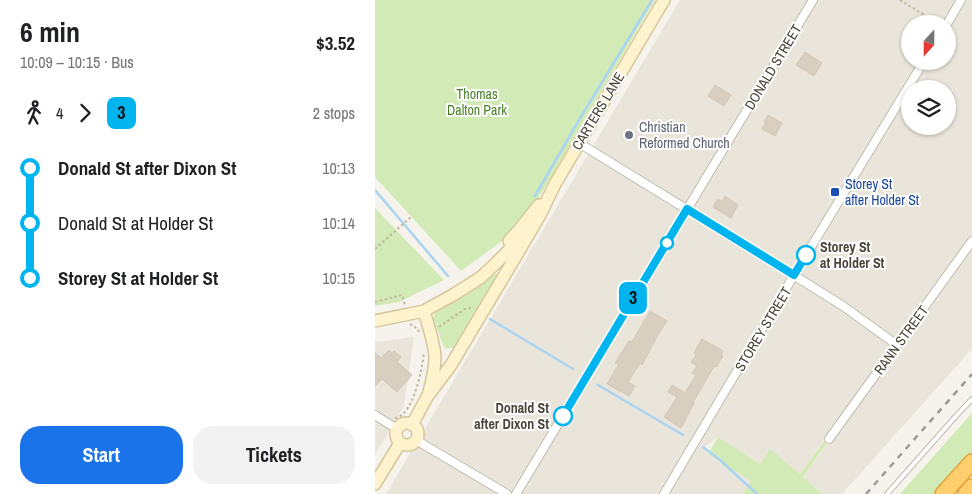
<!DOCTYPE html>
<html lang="en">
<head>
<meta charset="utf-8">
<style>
	:root { --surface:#fff; --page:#f2f2f2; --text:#202124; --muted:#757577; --accent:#1a73e8 }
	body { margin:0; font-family:"Archivo Narrow",sans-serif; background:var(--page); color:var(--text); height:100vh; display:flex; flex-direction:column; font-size:19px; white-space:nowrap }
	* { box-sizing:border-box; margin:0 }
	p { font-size:16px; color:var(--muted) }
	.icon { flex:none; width:28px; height:28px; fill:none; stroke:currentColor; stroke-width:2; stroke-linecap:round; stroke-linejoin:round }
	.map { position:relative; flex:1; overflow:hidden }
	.panel { display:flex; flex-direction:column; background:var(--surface); width:375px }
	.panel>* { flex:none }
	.badge { padding:0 10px; border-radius:8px; font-size:18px; line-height:32px }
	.needle { width:32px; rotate:201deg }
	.buttons { position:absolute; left:526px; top:15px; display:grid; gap:10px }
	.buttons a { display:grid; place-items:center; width:55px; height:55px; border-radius:50%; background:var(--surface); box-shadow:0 1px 4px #0004; font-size:25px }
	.map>.badge { position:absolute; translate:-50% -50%; box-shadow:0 0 0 2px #fff }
	.legs { display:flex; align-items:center; gap:8px; height:55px; padding:0 20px; font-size:16px }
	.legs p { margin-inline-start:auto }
	.overview { display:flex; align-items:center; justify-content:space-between; height:85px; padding:0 20px }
	h1 { font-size:28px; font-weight:800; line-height:38px }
	.action { display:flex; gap:10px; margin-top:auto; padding:10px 20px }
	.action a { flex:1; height:58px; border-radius:20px; background:var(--accent); color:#fff; font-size:20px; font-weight:800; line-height:58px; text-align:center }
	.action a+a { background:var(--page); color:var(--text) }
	ul { padding:0 20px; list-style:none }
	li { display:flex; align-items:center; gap:18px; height:55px; font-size:19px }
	li i { display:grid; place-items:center; width:8px; height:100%; margin:0 6px; background:currentColor }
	li i::after { content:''; width:12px; height:12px; margin:-6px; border:4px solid; border-radius:50%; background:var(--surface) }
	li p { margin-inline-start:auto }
	li:first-child i { background:linear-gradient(#0000 50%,currentColor 0) }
	li:last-child i { background:linear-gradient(currentColor 50%,#0000 0) }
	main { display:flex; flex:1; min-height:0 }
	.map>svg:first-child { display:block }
	.residential { fill:#eae5da; fill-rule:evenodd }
	.green { fill:#d2eab5 }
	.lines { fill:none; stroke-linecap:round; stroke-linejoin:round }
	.stream { stroke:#a9d4f2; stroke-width:2.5 }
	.building { fill:#d8cfc1; stroke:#d3c7b4 }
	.service-casing { stroke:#c2bbae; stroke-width:6 }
	.minor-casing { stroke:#c2bbae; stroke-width:10 }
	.secondary-casing { stroke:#d6c79b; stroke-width:14 }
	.motorway-casing { stroke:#e0a43c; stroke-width:18 }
	.path { stroke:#c4b79f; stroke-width:2; stroke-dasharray:2.5 2.5; stroke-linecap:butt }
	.service { stroke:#fff; stroke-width:4 }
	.minor { stroke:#fff; stroke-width:8 }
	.secondary { stroke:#fff3cd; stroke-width:11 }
	.motorway { stroke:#ffcf6e; stroke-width:15 }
	.rail { stroke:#9a9a9a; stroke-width:2.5; stroke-dasharray:6 6; stroke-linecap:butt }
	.line-1-casing { stroke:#fff; stroke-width:11 }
	.line-1 { stroke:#00b5ef; stroke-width:8 }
	.worship-dot { fill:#6b7280; stroke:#fff; stroke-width:2 }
	.transit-dot { fill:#1a4fb4; stroke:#fff; stroke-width:2 }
	.stop-1-dot { fill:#fff; stroke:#00b5ef; stroke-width:2.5 }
	.labels { text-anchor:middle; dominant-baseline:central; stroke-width:4; stroke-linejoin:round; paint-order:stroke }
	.street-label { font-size:14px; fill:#4b4439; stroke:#fff }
	.park-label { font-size:14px; fill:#4a7f2a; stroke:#fff }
	.worship-label { font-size:14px; fill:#5b616d; stroke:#fff; text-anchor:start }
	.transit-label { font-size:14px; fill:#164399; stroke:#fff; text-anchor:start }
	.stop-label { font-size:14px; font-weight:bold; fill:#4b4439; stroke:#fff; text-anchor:start }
</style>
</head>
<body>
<main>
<section class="panel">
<div class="overview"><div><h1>6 min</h1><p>10:09 – 10:15 · Bus</p></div><b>$3.52</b></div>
<div class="legs"><svg class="icon" aria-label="walk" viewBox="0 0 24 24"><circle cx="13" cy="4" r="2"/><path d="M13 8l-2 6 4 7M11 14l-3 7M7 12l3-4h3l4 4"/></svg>4<svg class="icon" aria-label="forward" viewBox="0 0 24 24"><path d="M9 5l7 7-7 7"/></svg><b class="badge" style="background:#00b5ef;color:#111">3</b><p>2 stops</p></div>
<ul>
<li><i style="color:#00b5ef"></i><b>Donald St after Dixon St</b><p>10:13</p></li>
<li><i style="color:#00b5ef"></i><span>Donald St at Holder St</span><p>10:14</p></li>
<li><i style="color:#00b5ef"></i><b>Storey St at Holder St</b><p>10:15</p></li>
</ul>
<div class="action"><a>Start</a><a>Tickets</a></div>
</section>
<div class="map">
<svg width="597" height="494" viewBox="0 0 597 494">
	<rect width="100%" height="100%" fill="#f6f3ec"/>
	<path class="residential" d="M 305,0 L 597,0 L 597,349 L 467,494 L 447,494 L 428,477 L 454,441 L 451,437 L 425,474 L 395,450 L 385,464 L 343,437 L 328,448 L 333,454 L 376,481 L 368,494 L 11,494 ZM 535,24 L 572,24 L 572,61 L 535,61 ZM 535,89 L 572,89 L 572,126 L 535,126 Z
		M 39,337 L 29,406 L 0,455 L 0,342 Z"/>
	<path class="green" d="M 0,0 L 280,0 L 160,204 L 135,235 L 86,271 L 0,177 Z
		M 0,208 L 69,280 L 24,302 L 0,306 Z
		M 120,274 L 121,274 L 123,275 L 82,345 L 78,348 L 71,348 L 69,347 L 58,319 L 59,314 L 93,294 Z
		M 597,413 L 597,455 L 562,494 L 525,494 Z
		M 343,437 L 385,464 L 395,449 L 425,474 L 452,437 L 454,440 L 428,477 L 447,494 L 368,494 L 376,481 L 333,454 Z"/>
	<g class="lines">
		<path class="stream" d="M 0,190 L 73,276
			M 160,196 L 204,120 L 277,0
			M 115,319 L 198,369
			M 223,385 L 308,435
			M 328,447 L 345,460 L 382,494"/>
	</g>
	<path class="building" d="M 430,52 L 447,63 L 439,76 L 421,65 Z
		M 340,85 L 356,95 L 349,106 L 333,96 Z
		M 393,115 L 407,123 L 400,136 L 387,129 L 391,123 L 389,122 Z
		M 350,196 L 363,205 L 356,218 L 338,207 L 343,199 L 347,202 Z
		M 275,311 L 292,321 L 284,333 L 267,365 L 265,363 L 253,382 L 260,386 L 254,396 L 232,384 L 244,364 L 240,363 L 254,341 L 257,342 Z
		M 327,339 L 348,351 L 346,355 L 348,356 L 341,367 L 339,366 L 334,375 L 320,399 L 318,402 L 319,403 L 306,428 L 289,417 L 302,397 L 293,392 L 297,385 L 310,393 L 321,375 L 317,373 L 322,366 L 316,362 L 321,355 L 319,353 Z
		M 14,350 L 17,353 L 19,351 L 26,357 L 22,362 L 37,375 L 22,392 L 7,379 L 0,386 L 0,353 L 6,358 Z"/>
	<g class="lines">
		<defs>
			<path id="service" d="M 512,494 L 581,416 L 597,399"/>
			<path id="minor" d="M 572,24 L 586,0
				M 204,143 L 428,281 L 468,306 L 522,345
				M 0,415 L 22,429
				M 454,439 L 597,241
				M 41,440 L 132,494
				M 141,494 L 438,0
				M 289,494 L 419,275 L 549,61"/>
			<path id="secondary" d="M 134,241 L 144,230 L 164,205
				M 49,311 C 53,326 59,341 60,357 C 60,369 57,381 54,392
				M 0,321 L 49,311 L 78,295 L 105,278 L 120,264 L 147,237
				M21 434a11 11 0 1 1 22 0a11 11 0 1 1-22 0Z
				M 37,425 L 52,397 L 76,365 L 141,256 L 165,215 L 180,184 L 289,0
				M 0,484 L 25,443"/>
			<path id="motorway" d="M 568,494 L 597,462
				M 591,494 L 597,487"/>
		</defs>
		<use href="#service" class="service-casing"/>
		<use href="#minor" class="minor-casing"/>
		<use href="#secondary" class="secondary-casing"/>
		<use href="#motorway" class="motorway-casing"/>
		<path class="path" d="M 525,0 L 564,24
			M 0,249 L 36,217
			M 0,302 L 27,295 L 30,305
			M 35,324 L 43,329 L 44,332
			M 64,327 L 90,309 L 95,308 L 98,309
			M 20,418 C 39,415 47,368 49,353"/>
		<use href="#service" class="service"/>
		<use href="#minor" class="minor"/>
		<use href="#secondary" class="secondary"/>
		<use href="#motorway" class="motorway"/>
		<path class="rail" d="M 491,494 L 597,374"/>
	</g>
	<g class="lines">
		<defs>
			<path id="line-1" d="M 188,416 L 312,209 L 419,275 L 431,255"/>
		</defs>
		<use href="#line-1" class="line-1-casing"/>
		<use href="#line-1" class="line-1"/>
	</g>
	<circle class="worship-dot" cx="254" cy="135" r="5"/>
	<rect class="transit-dot" x="455" y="187" width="10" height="10" rx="2.5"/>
	<g class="stop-1-dot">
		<circle cx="292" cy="243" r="6"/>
		<circle cx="431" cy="255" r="9"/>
		<circle cx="188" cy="416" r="9"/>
	</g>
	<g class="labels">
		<g class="street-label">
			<text transform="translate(398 67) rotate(-59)">DONALD STREET</text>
			<text transform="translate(223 111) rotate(-59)">CARTERS LANE</text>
			<text transform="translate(388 329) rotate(-59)">STOREY STREET</text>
			<text transform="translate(526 340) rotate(-54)">RANN STREET</text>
		</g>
		<g class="park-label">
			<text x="102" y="94">Thomas<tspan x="102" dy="16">Dalton Park</tspan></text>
		</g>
		<g class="worship-label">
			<text x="264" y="127">Christian<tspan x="264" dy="16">Reformed Church</tspan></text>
		</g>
		<g class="transit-label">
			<text x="470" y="184">Storey St<tspan x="470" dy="16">after Holder St</tspan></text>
		</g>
		<g class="stop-label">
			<text x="445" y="247">Storey St<tspan x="445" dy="16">at Holder St</tspan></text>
			<text x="174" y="408" text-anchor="end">Donald St<tspan x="174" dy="16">after Dixon St</tspan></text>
		</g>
	</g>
</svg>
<div class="buttons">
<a><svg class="needle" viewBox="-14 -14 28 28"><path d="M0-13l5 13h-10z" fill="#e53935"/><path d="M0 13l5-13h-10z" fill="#757577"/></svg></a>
<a><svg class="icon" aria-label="layers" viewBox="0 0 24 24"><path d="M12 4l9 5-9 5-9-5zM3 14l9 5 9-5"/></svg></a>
</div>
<b class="badge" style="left:258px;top:298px;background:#00b5ef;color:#111">3</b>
</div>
</main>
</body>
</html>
